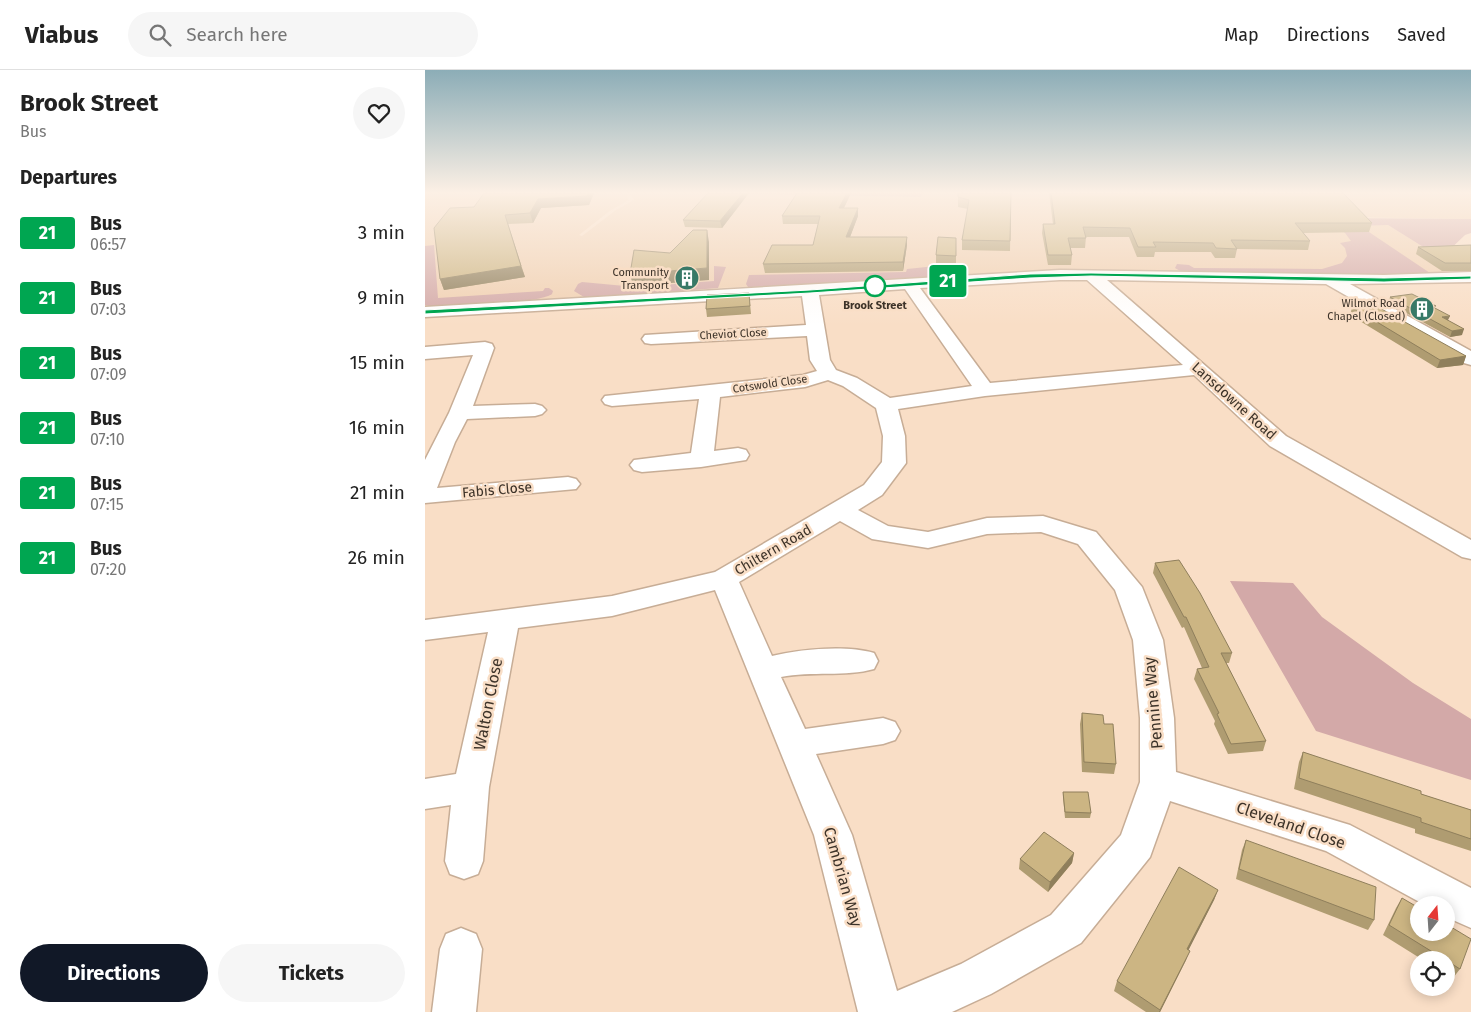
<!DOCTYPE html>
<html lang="en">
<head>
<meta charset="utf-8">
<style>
	:root { --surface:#fff; --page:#f6f6f6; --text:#222; --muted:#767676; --line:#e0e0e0; --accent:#111827 }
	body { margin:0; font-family:"Fira Sans",sans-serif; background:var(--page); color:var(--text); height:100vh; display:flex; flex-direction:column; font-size:19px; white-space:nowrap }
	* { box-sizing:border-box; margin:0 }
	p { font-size:16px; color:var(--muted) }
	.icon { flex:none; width:28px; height:28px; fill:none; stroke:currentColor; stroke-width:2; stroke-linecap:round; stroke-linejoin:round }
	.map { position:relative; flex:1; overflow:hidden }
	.side { display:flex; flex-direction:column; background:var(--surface); width:425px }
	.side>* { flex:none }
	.badge { padding:0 10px; border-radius:4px; font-size:18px; line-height:32px }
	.needle { width:32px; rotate:17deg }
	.tools { position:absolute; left:985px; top:826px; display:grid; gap:10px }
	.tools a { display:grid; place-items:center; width:45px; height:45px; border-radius:50%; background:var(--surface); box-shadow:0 2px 12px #0003; font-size:25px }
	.map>.badge { position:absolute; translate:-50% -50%; box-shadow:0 0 0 2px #fff }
	h2 { padding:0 20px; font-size:19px; line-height:45px }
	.round { display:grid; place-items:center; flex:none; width:52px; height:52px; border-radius:26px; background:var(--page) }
	.headline { display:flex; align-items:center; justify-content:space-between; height:85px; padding:0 20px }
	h1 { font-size:24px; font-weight:700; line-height:38px }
	.button { display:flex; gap:10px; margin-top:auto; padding:10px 20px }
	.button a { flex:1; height:58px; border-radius:30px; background:var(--accent); color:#fff; font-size:20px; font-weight:700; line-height:58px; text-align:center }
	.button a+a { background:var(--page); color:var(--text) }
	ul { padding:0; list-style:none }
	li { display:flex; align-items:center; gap:15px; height:65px; padding:0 20px }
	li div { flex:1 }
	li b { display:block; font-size:19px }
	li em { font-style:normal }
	li .badge { min-width:55px; font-weight:700; text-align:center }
	header { display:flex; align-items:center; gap:30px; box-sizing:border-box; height:70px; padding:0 25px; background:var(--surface); border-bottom:1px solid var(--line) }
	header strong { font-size:24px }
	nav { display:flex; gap:28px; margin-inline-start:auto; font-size:18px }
	.search { width:350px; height:45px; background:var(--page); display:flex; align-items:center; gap:12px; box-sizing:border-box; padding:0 18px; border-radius:28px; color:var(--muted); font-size:19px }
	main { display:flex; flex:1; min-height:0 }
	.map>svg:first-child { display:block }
	.built { fill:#f0d0b2 }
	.green { fill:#d3a9a8 }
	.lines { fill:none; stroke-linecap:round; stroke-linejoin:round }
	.minor-casing { stroke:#c7ad96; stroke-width:3 }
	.minor { fill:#fff; fill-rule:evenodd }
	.wall { fill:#af9c71 }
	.shaded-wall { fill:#8f7f5c }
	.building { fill:#ccb583; stroke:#8f7f5c }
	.line { fill:#00a651; stroke:#fff }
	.stop-dot { fill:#fff; stroke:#00a651; stroke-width:2.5 }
	.labels { text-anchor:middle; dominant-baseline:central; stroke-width:5; stroke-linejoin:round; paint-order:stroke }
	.far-poi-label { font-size:11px; fill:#3d3329; stroke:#f9dec6; text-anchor:end }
	.far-stop-label { font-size:11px; font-weight:bold; fill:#3d3329; stroke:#f9dec6 }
	.far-street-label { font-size:11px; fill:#3d3329; stroke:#f9dec6 }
	.street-label { font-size:14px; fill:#3d3329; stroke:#f9dec6 }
	.near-street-label { font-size:16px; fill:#3d3329; stroke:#f9dec6 }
</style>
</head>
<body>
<header>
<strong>Viabus</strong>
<div class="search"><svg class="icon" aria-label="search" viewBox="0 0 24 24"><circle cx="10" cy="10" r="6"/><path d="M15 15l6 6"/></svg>Search here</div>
<nav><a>Map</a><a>Directions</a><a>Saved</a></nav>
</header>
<main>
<section class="side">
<div class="headline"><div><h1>Brook Street</h1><p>Bus</p></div><a class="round"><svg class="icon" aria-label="heart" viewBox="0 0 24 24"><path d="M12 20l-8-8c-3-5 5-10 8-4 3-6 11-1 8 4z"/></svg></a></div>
<h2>Departures</h2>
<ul>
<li><span class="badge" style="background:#00a651;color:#fff">21</span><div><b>Bus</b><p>06:57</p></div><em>3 min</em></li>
<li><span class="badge" style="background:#00a651;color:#fff">21</span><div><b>Bus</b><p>07:03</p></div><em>9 min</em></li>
<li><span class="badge" style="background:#00a651;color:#fff">21</span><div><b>Bus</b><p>07:09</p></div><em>15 min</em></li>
<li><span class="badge" style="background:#00a651;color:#fff">21</span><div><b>Bus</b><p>07:10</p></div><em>16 min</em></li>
<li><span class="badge" style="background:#00a651;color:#fff">21</span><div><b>Bus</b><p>07:15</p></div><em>21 min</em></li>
<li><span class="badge" style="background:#00a651;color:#fff">21</span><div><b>Bus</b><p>07:20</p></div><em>26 min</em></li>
</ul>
<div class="button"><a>Directions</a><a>Tickets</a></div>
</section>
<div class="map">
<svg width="1046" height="942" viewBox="0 0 1046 942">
	<rect width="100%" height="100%" fill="#f9dec6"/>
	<path class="built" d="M 0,123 L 201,123 L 204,130 L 186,140 L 154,165 L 157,166 L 191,140 L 209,130 L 205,123 L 1046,123 L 1046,149 L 919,147 L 929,156 L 963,155 L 1016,188 L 1046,181 L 1046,203 L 972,206 L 534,206 L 294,218 L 0,238 Z"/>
	<path class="green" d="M 265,123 L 497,123 L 496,127 Z
		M 903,148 L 1046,149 L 1046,163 L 1040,165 L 1016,188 L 963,155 L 935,156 L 1008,205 L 972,206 L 757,202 L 750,198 L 752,194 L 764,195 L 769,198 L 897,199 L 917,193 L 922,186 L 920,178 L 915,173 L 926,171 L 920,163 Z
		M 9,175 L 13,228 L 118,221 L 120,218 L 124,218 L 128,221 L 127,224 C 116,233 15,240 0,235 L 0,176 Z
		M 289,196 L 301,197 L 293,218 L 167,228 L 159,227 L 149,221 L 153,214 L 157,212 L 200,216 L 197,218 L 289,211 Z
		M 511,196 L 529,196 L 530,207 L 422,215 L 323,217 L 321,214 L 324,205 L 481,202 L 482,199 Z
		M 805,511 L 868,513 L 897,547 L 988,613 L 1046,649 L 1046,710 L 891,661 Z"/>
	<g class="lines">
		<defs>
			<path id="minor" d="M 635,200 L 959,205 L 1046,202 L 1046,212 L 925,214 L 1046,281 L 1046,295 L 1039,293 L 901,214 L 682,210 L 861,366 L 1046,470 L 1046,489 L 1037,487 L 845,376 L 769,305 L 560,326 L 473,339 L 480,366 L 481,393 L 457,425 L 433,440 L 463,456 L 503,462 L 562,448 L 618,446 L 671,462 L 717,517 L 738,570 L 749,648 L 751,702 L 925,755 L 1046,818 L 1046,858 L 1021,847 L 1021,835 L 1000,835 L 901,781 L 745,731 L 725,787 L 656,873 L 566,924 L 527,942 L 433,942 L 389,765 L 290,520 L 187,546 L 93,558 L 64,717 L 58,791 L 53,804 L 39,809 L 25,804 L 20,791 L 26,735 L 0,739 L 0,709 L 31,704 L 63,562 L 0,570 L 0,550 L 187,526 L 290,502 L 439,415 L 457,392 L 458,366 L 451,338 L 418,316 L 403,310 L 380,317 L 295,327 L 289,381 L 313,378 L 321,380 L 324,385 L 321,390 L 276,397 L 217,402 L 209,400 L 205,395 L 209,390 L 266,383 L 274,329 L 187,336 L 180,334 L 177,330 L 180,326 L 378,305 L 392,301 L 385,290 L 382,266 L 226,274 L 220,273 L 217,269 L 220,265 L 381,255 L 377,226 L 0,247 L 0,237 ZM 635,210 L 662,210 L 758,295 L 565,313 L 495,218 ZM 480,219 L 547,316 L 465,328 L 432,308 L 411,300 L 405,290 L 394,225 ZM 415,451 L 447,469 L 503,478 L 562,464 L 616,462 L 653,474 L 690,520 L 708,570 L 715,648 L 715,712 L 696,765 L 626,845 L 536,894 L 472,921 L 427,765 L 391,684 L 458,674 L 470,670 L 475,661 L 470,652 L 458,648 L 380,659 L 356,607 C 386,601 421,607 449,599 L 453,591 L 449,583 C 421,575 376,579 347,586 L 314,512 Z
				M 60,272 L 67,274 L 69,278 L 48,336 L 110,334 L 117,336 L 121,340 L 117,344 L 110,346 L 42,349 L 30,372 L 12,418 L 143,407 L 151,409 L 155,414 L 151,419 L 0,433 L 0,390 L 24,343 L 48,285 L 0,289 L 0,277 Z
				M 36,858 L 51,864 L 57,879 L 51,942 L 7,942 L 15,879 L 21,864 Z"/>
		</defs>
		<use href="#minor" class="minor-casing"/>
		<use href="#minor" class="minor"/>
	</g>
	<path class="wall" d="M 59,123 L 169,123 L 164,135 L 116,138 L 108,153 L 83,154 L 100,207 L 19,220 L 15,209 Z
		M 324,123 L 297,158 L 260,157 L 258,150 Z
		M 372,123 L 426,123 L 419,138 L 433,146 L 425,167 L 482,167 L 482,175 L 478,201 L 340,203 L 338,194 L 388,175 L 393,154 L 358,154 L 357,146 Z
		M 586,123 L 585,181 L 537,180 L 537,170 L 543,139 L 533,137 L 533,127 Z
		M 624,123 L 918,123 L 947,153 L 944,162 L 878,163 L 885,171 L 883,180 L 812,179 L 810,188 L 790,188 L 786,182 L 730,182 L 729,187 L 712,187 L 704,167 L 661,167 L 660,178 L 645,178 L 647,185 L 646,195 L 623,195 L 617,163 L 618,154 L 628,154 Z
		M 531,168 L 531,194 L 511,194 L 511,185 Z
		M 1046,175 L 1046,201 L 1017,201 L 991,184 L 993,177 Z
		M 324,223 L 326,244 L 282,247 L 281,239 Z
		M 965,227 L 1010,238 L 1023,250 L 1037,265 L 1025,267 L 963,233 Z
		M 928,234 L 1041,286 L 1038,295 L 1012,298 L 925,245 Z
		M 730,493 L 807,583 L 804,593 L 801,593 L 841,671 L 838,681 L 803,684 L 789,654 L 790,651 L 769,609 L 772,599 L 777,598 L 759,557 L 757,558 L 728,503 Z
		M 657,643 L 679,654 L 691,694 L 689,704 L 657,702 L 655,654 Z
		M 878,682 L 996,724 L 1046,740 L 1046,781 L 990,763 L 990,759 L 869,719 L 874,692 Z
		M 638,722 L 666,743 L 665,748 L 640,748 L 638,727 Z
		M 821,770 L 949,850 L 943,860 L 811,809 L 817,780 Z
		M 649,783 L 647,793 L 623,822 L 594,799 L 595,789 Z
		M 793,820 L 789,830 L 763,880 L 761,890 L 735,942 L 721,942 L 689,921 L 692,911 Z
		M 977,828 L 1035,899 L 1028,908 L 1021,904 L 1021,890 L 998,890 L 958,865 L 971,838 Z"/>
	<path class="shaded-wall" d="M 163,123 L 169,123 L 164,135 L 116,138 L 108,153 L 105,143 L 113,129 Z
		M 318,123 L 324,123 L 297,158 L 295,151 Z
		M 422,123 L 426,123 L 415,146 L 414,138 Z
		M 433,138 L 433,146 L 422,175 L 421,167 Z
		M 282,160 L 284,172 L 284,210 L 208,216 L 205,204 L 282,198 Z
		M 482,167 L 482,175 L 478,201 L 478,192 Z
		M 96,196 L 100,207 L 19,220 L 15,209 Z
		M 1025,246 L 1022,252 L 1017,247 Z
		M 1039,259 L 1037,265 L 1025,267 L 1027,261 Z
		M 1041,286 L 1038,295 L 1012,298 L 1015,290 Z
		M 649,783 L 647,793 L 623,822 L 625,812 Z
		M 793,820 L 789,830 L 759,889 L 762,879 Z
		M 765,881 L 761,890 L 735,942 L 734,942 Z"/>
	<path class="building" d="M 59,123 L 163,123 L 162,126 L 113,129 L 105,143 L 80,145 L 96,196 L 15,209 L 9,158 L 25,138 L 49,137 Z
		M 283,123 L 318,123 L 295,151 L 258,150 Z
		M 372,123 L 422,123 L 414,138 L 433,138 L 421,167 L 482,167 L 478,192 L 338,194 L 347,175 L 388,175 L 395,146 L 357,146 Z
		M 533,123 L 586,123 L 585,171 L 537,170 L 544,130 L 533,127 Z
		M 626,123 L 918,123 L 947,153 L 870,153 L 885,171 L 806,170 L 812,179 L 791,178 L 788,173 L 728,172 L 731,177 L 713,177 L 705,158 L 658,157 L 661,168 L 643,168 L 647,185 L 623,185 L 618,154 L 630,154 Z
		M 268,160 L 282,160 L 282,198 L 205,204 L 209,180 L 245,183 Z
		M 513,167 L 531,168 L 531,186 L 511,185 Z
		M 1046,175 L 1046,193 L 1020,193 L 993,177 Z
		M 324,223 L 325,236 L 281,239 L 282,225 Z
		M 987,224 L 1011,236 L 1006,236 L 1025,246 L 1017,247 L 1039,259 L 1027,261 L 965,227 Z
		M 944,232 L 1041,286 L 1015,290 L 927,237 L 932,237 L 928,234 Z
		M 754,490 L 775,523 L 807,583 L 796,583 L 841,671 L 806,674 L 792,644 L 794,643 L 772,599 L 784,597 L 761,547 L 759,547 L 730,493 Z
		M 657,643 L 678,645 L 679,654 L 688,654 L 691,694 L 659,692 Z
		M 878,682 L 996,721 L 996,724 L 1046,740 L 1046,769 L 996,752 L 996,748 L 874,708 Z
		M 638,722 L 663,722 L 666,743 L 640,742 Z
		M 619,762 L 649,783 L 625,812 L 595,789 Z
		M 821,770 L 951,817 L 949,850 L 814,799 Z
		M 754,797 L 793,820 L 762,879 L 765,881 L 735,940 L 692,911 Z
		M 977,828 L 994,838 L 994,862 L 1021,862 L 1021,854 L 1046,869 L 1035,899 L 964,855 Z"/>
	<linearGradient id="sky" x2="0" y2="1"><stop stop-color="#8cadb7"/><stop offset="0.48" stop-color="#fcf0e5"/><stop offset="1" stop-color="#fcf0e5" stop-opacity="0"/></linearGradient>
	<rect width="1046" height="255" fill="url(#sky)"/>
	<path class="line" d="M 666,203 L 959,208 L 1046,206 L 1046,209 L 959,212 L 666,206 L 605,208 L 385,223 L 0,244 L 0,240 L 385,220 L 605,204 Z"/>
	<defs>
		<symbol id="building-disc" viewBox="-11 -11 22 22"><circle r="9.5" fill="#387967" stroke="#f9dec6"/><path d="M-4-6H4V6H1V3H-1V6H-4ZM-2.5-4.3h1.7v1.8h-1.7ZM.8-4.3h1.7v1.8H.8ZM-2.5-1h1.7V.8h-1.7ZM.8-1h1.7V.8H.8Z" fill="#fff"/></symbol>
	</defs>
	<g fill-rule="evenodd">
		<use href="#building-disc" x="248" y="194" width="28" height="28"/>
		<use href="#building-disc" x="983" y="225" width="28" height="28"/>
	</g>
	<circle class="stop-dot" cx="450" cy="216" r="10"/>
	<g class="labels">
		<g class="far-poi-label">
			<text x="244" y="202">Community<tspan x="244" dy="13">Transport</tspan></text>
			<text x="980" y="233">Wilmot Road<tspan x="980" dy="13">Chapel (Closed)</tspan></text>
		</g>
		<g class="far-stop-label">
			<text x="450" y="235">Brook Street</text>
		</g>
		<g class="far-street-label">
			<text transform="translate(308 264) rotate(-3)">Cheviot Close</text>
			<text transform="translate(345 314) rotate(-8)">Cotswold Close</text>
		</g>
		<g class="street-label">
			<text transform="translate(809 331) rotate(42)">Lansdowne Road</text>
			<text transform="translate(72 420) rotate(-5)">Fabis Close</text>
			<text transform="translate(348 480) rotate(-30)">Chiltern Road</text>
		</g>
		<g class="near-street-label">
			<text transform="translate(728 633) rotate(-95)">Pennine Way</text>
			<text transform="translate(63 634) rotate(-79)">Walton Close</text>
			<text transform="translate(866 755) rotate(19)">Cleveland Close</text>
			<text transform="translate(418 807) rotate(74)">Cambrian Way</text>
		</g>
	</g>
</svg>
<div class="tools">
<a><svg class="needle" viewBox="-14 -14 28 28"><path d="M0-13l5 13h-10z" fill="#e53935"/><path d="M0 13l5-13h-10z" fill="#767676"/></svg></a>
<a><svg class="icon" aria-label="locate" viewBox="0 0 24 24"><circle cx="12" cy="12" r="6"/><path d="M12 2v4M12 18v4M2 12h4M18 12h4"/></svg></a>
</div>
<b class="badge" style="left:523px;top:211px;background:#00a651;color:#fff">21</b>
</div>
</main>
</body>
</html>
